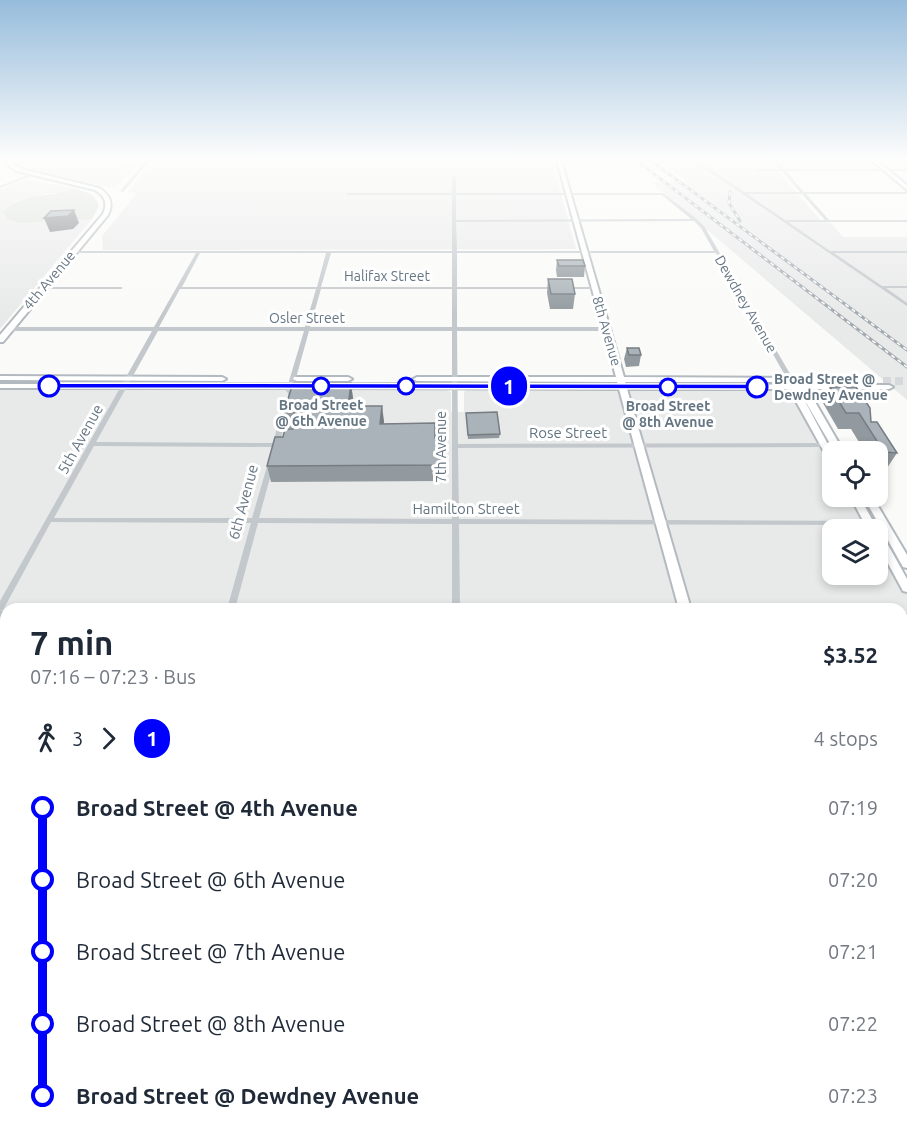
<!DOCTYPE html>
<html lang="en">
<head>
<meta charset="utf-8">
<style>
	:root { --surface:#fff; --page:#f6f6f7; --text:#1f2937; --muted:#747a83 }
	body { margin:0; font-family:Ubuntu,sans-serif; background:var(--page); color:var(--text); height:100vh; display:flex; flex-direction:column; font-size:22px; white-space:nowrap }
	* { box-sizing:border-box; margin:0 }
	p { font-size:20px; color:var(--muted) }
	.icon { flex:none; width:33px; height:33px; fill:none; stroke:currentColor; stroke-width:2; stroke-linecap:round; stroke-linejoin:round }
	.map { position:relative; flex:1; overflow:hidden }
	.sheet { position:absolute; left:0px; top:603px; width:908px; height:540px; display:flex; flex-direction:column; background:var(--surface); border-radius:18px 18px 0 0; box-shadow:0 3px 9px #0003 }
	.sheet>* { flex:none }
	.badge { padding:0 12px; border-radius:20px; font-size:21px; line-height:39px }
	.controls { position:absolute; left:822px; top:441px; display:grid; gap:12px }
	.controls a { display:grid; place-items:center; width:66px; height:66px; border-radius:12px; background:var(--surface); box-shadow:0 3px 9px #0003; font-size:30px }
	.map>.badge { position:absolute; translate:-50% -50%; box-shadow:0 0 0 3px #fff }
	.legs { display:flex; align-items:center; gap:9px; height:66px; padding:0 30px; font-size:20px }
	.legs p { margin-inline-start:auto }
	.overview { display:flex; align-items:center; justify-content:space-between; height:102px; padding:0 30px }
	h1 { font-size:33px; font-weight:700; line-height:45px }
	ul { padding:0 30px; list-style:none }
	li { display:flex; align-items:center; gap:21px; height:72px; font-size:22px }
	li i { display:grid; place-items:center; width:9px; height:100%; margin:0 8px; background:currentColor }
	li i::after { content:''; width:15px; height:15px; margin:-8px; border:4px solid; border-radius:50%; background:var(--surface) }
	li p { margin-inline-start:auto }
	li:first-child i { background:linear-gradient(#0000 50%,currentColor 0) }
	li:last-child i { background:linear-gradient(currentColor 50%,#0000 0) }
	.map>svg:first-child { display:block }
	.built { fill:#e8e9e9; fill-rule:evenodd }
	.green { fill:#dadfd7 }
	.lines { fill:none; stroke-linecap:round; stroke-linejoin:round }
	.secondary-tunnel { stroke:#d5d9db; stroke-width:8; stroke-dasharray:8 4; stroke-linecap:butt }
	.secondary-casing { stroke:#b3babf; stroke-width:4 }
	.street { fill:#c3c8cc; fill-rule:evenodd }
	.secondary { fill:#fff; fill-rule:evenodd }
	.rail-casing { stroke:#a2aab0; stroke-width:3 }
	.rail { stroke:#fff; stroke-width:1.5; stroke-dasharray:4; stroke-linecap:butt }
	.wall { fill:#929a9f }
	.shaded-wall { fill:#777d82 }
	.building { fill:#aab3b9; stroke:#777d82; stroke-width:1.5 }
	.line-1 { fill:#00f; stroke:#fff; stroke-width:1.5 }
	.stop-1-dot { fill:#fff; stroke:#00f; stroke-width:3 }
	.labels { text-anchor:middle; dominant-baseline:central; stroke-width:6; stroke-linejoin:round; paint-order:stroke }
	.far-street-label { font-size:14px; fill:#657683; stroke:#fff }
	.far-stop-label { font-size:14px; font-weight:bold; fill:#657683; stroke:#fff }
	.street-label { font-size:15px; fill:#657683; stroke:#fff }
</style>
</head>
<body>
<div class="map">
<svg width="907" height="1143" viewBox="0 0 907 1143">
	<rect width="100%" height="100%" fill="#fafaf8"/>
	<path class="built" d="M 13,157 L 111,157 L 136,166 L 115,188 L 23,168 L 17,164 Z
		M 157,157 L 551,157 L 576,249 L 103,250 L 102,236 L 137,193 L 128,192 Z
		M 653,157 L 864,157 L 867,159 L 822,159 L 831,168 L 776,169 L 822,222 L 830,222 L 843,237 L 907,237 L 907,400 L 651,182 L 686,181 Z
		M 26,180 L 73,188 L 63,193 L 49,193 L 16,201 L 62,219 L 92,219 L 0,329 L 0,189 Z
		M 0,389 L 445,389 L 451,392 L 451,412 L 464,412 L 464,392 L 467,389 L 788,389 L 832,462 L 832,496 L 852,497 L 870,529 L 832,530 L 832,574 L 878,574 L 878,542 L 907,595 L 907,1143 L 0,1143 ZM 6,609 L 902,609 L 902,1137 L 6,1137 Z"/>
	<path class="green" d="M 73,188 C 85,192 95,193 99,206 L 92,219 L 19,223 L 7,219 L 3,212 C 31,188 47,201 73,188 Z"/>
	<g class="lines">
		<path class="secondary-tunnel" d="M 883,381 L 907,381"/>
		<defs>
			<path id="secondary" d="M 5,157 L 9,157 L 13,164 L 21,169 L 99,188 C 110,195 114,203 108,215 L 3,342 L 0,342 L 0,335 L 103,214 C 108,203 105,196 95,190 L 17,171 L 9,166 Z
				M 556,157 L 560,157 L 624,377 L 804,378 L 808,380 L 804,382 L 625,382 L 626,384 L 889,385 L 893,387 L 889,389 L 805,389 L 811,395 L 844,452 L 835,452 L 801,394 L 832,452 L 832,462 L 828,459 L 793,396 L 793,389 L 627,389 L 691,609 L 679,609 L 619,389 L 337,388 L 333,386 L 337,384 L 618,384 L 617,382 L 417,381 L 413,379 L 417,377 L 616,377 Z
				M 868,157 L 872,157 L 907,185 L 907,190 Z
				M 0,376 L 222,377 L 226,379 L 222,381 L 0,380 Z
				M 294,377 L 348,377 L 352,379 L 348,381 L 297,381 L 293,379 Z
				M 0,384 L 307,384 L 311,386 L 307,388 L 0,388 Z
				M 850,496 L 859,496 L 878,530 L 878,531 L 868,530 Z
				M 863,496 L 872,496 L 907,555 L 907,568 L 903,567 Z
				M 878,533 L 882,534 L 907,579 L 907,592 L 903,591 L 878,545 Z
				M 825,1137 L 843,1137 L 845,1143 L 827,1143 Z"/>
		</defs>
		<use href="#secondary" class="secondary-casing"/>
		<path class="street" d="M 149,157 L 153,157 L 123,192 L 121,192 L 121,190 Z
			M 688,157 L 692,157 L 744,192 L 800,192 L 782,171 L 755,171 L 756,169 L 780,169 L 770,157 L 773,157 L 784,169 L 907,169 L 907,171 L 786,171 L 804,192 L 907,192 L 907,194 L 806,194 L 829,220 L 907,220 L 907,222 L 788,222 L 830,251 L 907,251 L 907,253 L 834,253 L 882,286 L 907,286 L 907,288 L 886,288 L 907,303 L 907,306 ZM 747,194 L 802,194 L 825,220 L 785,220 Z
			M 33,173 L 36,174 L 0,188 L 0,186 Z
			M 454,176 L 456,177 L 456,193 L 663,193 L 697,219 L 704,226 L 793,379 L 790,381 L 787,379 L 716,253 L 457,253 L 457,287 L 595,287 L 597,288 L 595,289 L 457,289 L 457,327 L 606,327 L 609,329 L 606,331 L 457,331 L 458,444 L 825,443 L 828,445 L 825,447 L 458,448 L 459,519 L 883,521 L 887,523 L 885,525 L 459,524 L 460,609 L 452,609 L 452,524 L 258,523 L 235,609 L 227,609 L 251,523 L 51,522 L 3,610 L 0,611 L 6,611 L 6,617 L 0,617 L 0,601 L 152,331 L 8,331 L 5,329 L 8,327 L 154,327 L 196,253 L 72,253 L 70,252 L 70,251 L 452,251 L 452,195 L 348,195 L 346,194 L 348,193 L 452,193 L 452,177 ZM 456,195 L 662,195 L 691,219 L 456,220 ZM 694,221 L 701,228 L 714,251 L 457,251 L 456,222 ZM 200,253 L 326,253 L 317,287 L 182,287 ZM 331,253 L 452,253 L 452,287 L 321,287 ZM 180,289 L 316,289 L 305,327 L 159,327 ZM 321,289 L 452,289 L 452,327 L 310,327 ZM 158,331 L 304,331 L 286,391 L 288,393 L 288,399 L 284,403 L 273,443 L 96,442 ZM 309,331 L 452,331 L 452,519 L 259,518 L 274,463 L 271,461 L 268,463 L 252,518 L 54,518 L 94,446 L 277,447 L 279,445 L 290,404 L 294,399 L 294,390 L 293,389 Z
			M 41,287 L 121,287 L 123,288 L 121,289 L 43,289 L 41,288 Z
			M 902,613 L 907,613 L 907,619 L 902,619 Z
			M 0,736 L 6,736 L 6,744 L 0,744 Z
			M 902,736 L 907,736 L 907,744 L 902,744 Z
			M 902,903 L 907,903 L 907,913 L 902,913 Z
			M 78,1137 L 90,1137 L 89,1143 L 75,1143 Z
			M 453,1137 L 465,1137 L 466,1143 L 452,1143 Z"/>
		<use href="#secondary" class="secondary"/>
		<defs>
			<path id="rail" d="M 646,157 L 907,350
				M 637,161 L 907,367
				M 730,192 L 729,203 L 740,221"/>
		</defs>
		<use href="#rail" class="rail-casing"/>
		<use href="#rail" class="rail"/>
	</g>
	<path class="wall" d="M 557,260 L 585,266 L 584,277 L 557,277 L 556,270 Z
		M 548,279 L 575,294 L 573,309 L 550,309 L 547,293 Z
		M 627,348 L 641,355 L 639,366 L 626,367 L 624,359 Z
		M 351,383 L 353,402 L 384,421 L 383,424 L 435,423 L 436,438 L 440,438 L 440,481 L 271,482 L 267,466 L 283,437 L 293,428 L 287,428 L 284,412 Z
		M 830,387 L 871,422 L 897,453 L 887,468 L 878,468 L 878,452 L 865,452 L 851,429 L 838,429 L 823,403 Z
		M 466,413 L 500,434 L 499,438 L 468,439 Z
		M 902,1027 L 907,1027 L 907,1128 L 905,1128 L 902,1119 Z"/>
	<path class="shaded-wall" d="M 74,210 L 79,223 L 73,229 L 50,232 L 44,218 Z
		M 351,383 L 353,398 L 351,415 L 349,399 Z
		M 382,406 L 384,421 L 382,440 L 380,424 Z"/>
	<path class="building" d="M 74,210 L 68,216 L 44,218 L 51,211 Z
		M 557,260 L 583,260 L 585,266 L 559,266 Z
		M 548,279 L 572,279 L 575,294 L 551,294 Z
		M 627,348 L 639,348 L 641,355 L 629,355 Z
		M 293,383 L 351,383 L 349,399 L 358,406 L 382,406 L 380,424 L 435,423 L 435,438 L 440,438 L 440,465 L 267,466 L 275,437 L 283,437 L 285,429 L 293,429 L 297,412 L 284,412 Z
		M 830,387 L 856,387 L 870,408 L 871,422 L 877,422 L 897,453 L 884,452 L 859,413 L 846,413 Z
		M 497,412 L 500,434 L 468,435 L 466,413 Z
		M 902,1027 L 907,1027 L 907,1075 L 902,1059 Z"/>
	<linearGradient id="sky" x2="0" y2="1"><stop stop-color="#96bcdc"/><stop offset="0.5" stop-color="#fdfdfc"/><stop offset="1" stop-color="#fdfdfc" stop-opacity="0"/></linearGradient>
	<rect width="907" height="317" fill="url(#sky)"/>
	<path class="line-1" d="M 49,383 L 757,384 L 761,387 L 757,389 L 46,388 L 45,386 Z"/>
	<g class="stop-1-dot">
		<circle cx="49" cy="386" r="10"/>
		<circle cx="321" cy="386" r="8"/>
		<circle cx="406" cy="386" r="8"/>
		<circle cx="668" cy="387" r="8"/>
		<circle cx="757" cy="387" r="10"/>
	</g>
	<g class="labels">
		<g class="far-street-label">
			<text x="387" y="276">Halifax Street</text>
			<text transform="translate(49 280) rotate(-50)">4th Avenue</text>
			<text transform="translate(746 304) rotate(60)">Dewdney Avenue</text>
			<text x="307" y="318">Osler Street</text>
			<text transform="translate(607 331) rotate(74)">8th Avenue</text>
			<text transform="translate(441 447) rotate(-90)">7th Avenue</text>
		</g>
		<g class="far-stop-label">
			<text x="774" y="379" text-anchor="start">Broad Street @<tspan x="774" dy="16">Dewdney Avenue</tspan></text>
			<text x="321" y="405">Broad Street<tspan x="321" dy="16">@ 6th Avenue</tspan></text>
			<text x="668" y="406">Broad Street<tspan x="668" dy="16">@ 8th Avenue</tspan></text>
		</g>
		<g class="street-label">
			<text x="568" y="432">Rose Street</text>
			<text transform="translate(80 439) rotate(-61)">5th Avenue</text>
			<text transform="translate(243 502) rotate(-75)">6th Avenue</text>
			<text x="466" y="508">Hamilton Street</text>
		</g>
	</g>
</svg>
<div class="controls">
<a><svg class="icon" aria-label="locate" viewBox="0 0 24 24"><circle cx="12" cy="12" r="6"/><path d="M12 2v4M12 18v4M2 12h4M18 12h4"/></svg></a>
<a><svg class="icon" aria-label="layers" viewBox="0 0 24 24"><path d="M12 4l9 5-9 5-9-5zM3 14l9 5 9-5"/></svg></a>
</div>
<b class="badge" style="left:509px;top:386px;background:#00f;color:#fff">1</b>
<section class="sheet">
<div class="overview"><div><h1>7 min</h1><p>07:16 – 07:23 · Bus</p></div><b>$3.52</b></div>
<div class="legs"><svg class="icon" aria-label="walk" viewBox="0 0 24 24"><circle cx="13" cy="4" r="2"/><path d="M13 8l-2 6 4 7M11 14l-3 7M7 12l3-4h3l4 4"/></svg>3<svg class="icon" aria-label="forward" viewBox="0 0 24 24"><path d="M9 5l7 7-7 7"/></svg><b class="badge" style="background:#00f;color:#fff">1</b><p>4 stops</p></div>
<ul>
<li><i style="color:#00f"></i><b>Broad Street @ 4th Avenue</b><p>07:19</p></li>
<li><i style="color:#00f"></i><span>Broad Street @ 6th Avenue</span><p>07:20</p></li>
<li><i style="color:#00f"></i><span>Broad Street @ 7th Avenue</span><p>07:21</p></li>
<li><i style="color:#00f"></i><span>Broad Street @ 8th Avenue</span><p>07:22</p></li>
<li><i style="color:#00f"></i><b>Broad Street @ Dewdney Avenue</b><p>07:23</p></li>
</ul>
</section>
</div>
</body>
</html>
